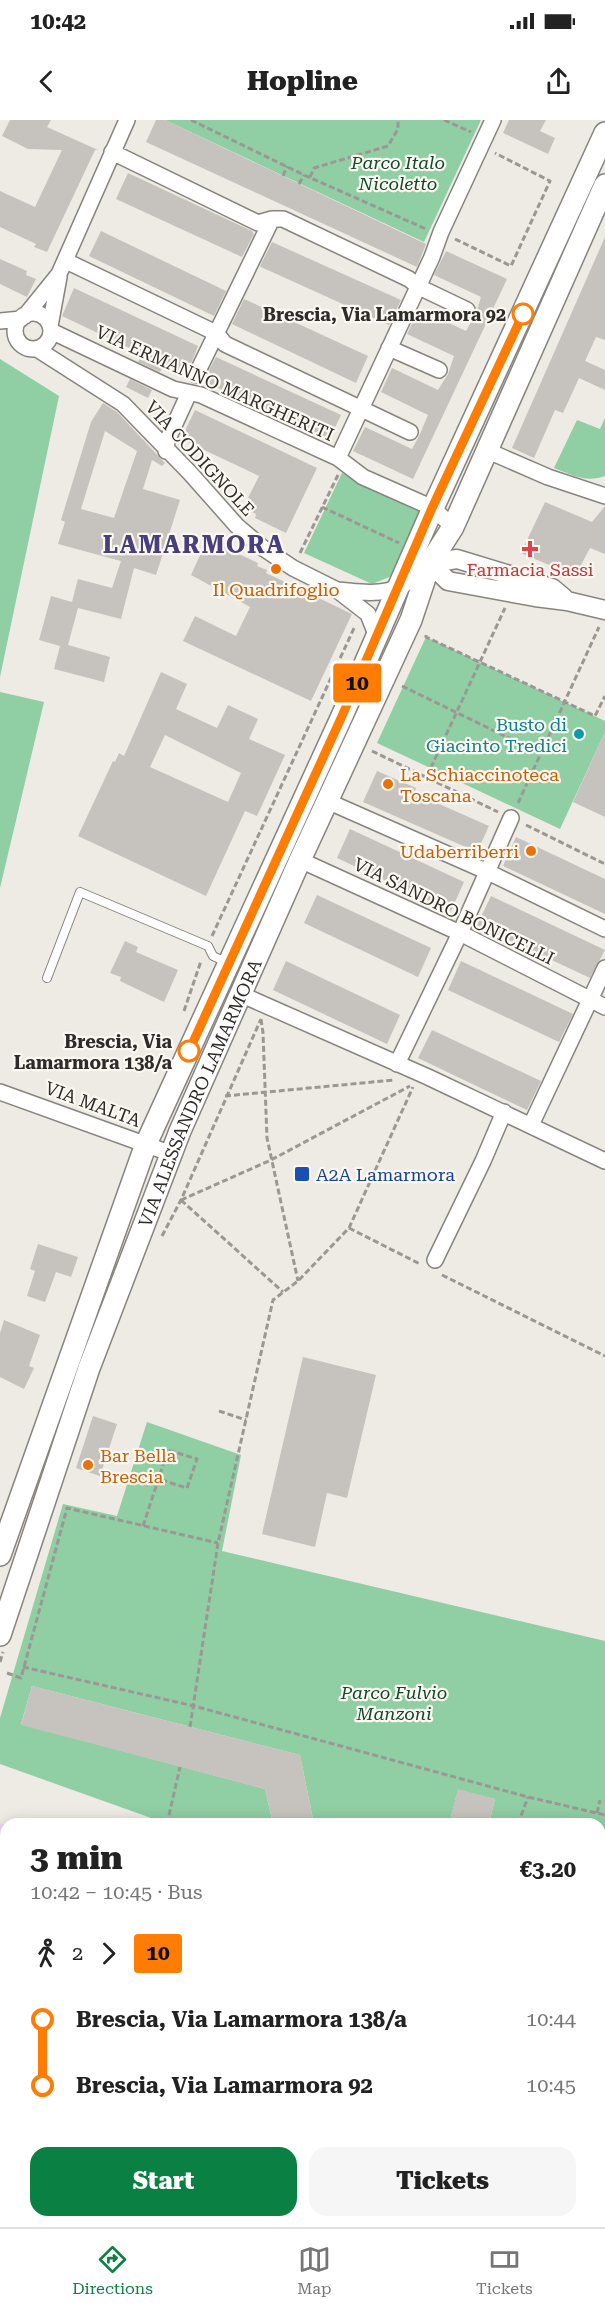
<!DOCTYPE html>
<html lang="en">
<head>
<meta charset="utf-8">
<style>
	:root { --surface:#fff; --page:#f6f6f6; --text:#222; --muted:#767676; --line:#e0e0e0; --accent:#0b8043 }
	body { margin:0; font-family:"Roboto Serif",serif; background:var(--page); color:var(--text); height:100vh; display:flex; flex-direction:column; font-size:22px; white-space:nowrap }
	* { box-sizing:border-box; margin:0 }
	p { font-size:20px; color:var(--muted) }
	.icon { flex:none; width:33px; height:33px; fill:none; stroke:currentColor; stroke-width:2; stroke-linecap:round; stroke-linejoin:round }
	.map { position:relative; flex:1; overflow:hidden }
	.details { position:absolute; left:0px; top:1698px; width:606px; height:410px; display:flex; flex-direction:column; background:var(--surface); border-radius:18px 18px 0 0; box-shadow:0 3px 15px #0003 }
	.details>* { flex:none }
	.badge { padding:0 12px; border-radius:4px; font-size:21px; line-height:39px }
	.map>.badge { position:absolute; translate:-50% -50%; box-shadow:0 0 0 3px #fff }
	.legs { display:flex; align-items:center; gap:9px; height:66px; padding:0 30px; font-size:20px }
	.legs p { margin-inline-start:auto }
	.headline { display:flex; align-items:center; justify-content:space-between; height:102px; padding:0 30px }
	h1 { font-size:33px; font-weight:800; line-height:45px }
	.primary-button { display:flex; gap:12px; margin-top:auto; padding:12px 30px }
	.primary-button a { flex:1; height:69px; border-radius:18px; background:var(--accent); color:#fff; font-size:24px; font-weight:800; line-height:69px; text-align:center }
	.primary-button a+a { background:var(--page); color:var(--text) }
	ul { padding:0 30px; list-style:none }
	li { display:flex; align-items:center; gap:21px; height:66px; font-size:22px }
	li i { display:grid; place-items:center; width:9px; height:100%; margin:0 8px; background:currentColor }
	li i::after { content:''; width:15px; height:15px; margin:-8px; border:4px solid; border-radius:50%; background:var(--surface) }
	li p { margin-inline-start:auto }
	li:first-child i { background:linear-gradient(#0000 50%,currentColor 0) }
	li:last-child i { background:linear-gradient(currentColor 50%,#0000 0) }
	.status { display:flex; justify-content:space-between; align-items:center; height:42px; padding:0 30px; background:var(--surface); direction:ltr }
	.status svg { height:16px; fill:currentColor }
	header { display:flex; justify-content:space-between; align-items:center; height:78px; padding:0 30px; background:var(--surface); font-size:27px; font-weight:800 }
	.tab-bar { display:flex; justify-content:space-around; align-items:center; height:84px; border-top:2px solid var(--line); background:var(--surface); font-size:16px; color:var(--muted) }
	.tab-bar a { display:grid; justify-items:center; gap:3px }
	.tab-bar .selected { color:var(--accent) }
	.map>svg:first-child { display:block }
	.industrial { fill:#ebdbed }
	.green { fill:#90cea4 }
	.building { fill:#c6c2bd; fill-rule:evenodd }
	.lines { fill:none; stroke-linecap:round; stroke-linejoin:round }
	.service-casing { stroke:#87847f; stroke-width:10 }
	.minor-casing { stroke:#87847f; stroke-width:18 }
	.tertiary-casing { stroke:#87847f; stroke-width:21 }
	.secondary-casing { stroke:#87847f; stroke-width:24 }
	.path { stroke:#9b9894; stroke-width:3; stroke-dasharray:6 3; stroke-linecap:butt }
	.service { stroke:#fff; stroke-width:8 }
	.minor { stroke:#fff; stroke-width:15 }
	.tertiary { stroke:#fff; stroke-width:18 }
	.secondary { stroke:#fff; stroke-width:21 }
	.line-1-casing { stroke:#fff; stroke-width:14 }
	.line-1 { stroke:#ff7d04; stroke-width:9 }
	.stop-1-dot { fill:#fff; stroke:#ff7d04; stroke-width:3 }
	.health-dot { fill:#e0444e; stroke:#fbf7f1; stroke-width:2 }
	.food-dot { fill:#e8710a; stroke:#fbf7f1; stroke-width:2 }
	.culture-dot { fill:#0f9aa8; stroke:#fbf7f1; stroke-width:2 }
	.transit-dot { fill:#1a4fb4; stroke:#fbf7f1; stroke-width:2 }
	.labels { text-anchor:middle; dominant-baseline:central; stroke-width:4.5; stroke-linejoin:round; paint-order:stroke }
	.park-label { font-size:18px; font-style:italic; fill:#104829; stroke:#fbf7f1 }
	.stop-label { font-size:18px; font-weight:bold; fill:#2e2c2a; stroke:#fbf7f1; text-anchor:end }
	.street-label { font-size:18px; fill:#2e2c2a; stroke:#fbf7f1 }
	.health-label { font-size:18px; fill:#be3a42; stroke:#fbf7f1 }
	.food-label { font-size:18px; fill:#c56008; stroke:#fbf7f1; text-anchor:start }
	.culture-label { font-size:18px; fill:#0d838f; stroke:#fbf7f1; text-anchor:end }
	.transit-label { font-size:18px; fill:#164399; stroke:#fbf7f1; text-anchor:start }
	.district-label { font-size:24px; font-weight:bold; letter-spacing:1.5px; fill:#47407d; stroke:#fbf7f1 }
</style>
</head>
<body>
<div class="status"><b>10:42</b><svg viewBox="0 0 49 12"><path d="M0 12V9h3v3zM5 12V6h3v6zM10 12V3h3v9zM15 12V0h3v12zM26 1h20v11H26zM47 4h2v5h-2z"/></svg></div>
<header><svg class="icon" aria-label="back" viewBox="0 0 24 24"><path d="M15 5l-7 7 7 7"/></svg>Hopline<svg class="icon" aria-label="share" viewBox="0 0 24 24"><path d="M12 15V3M7 8l5-5 5 5M5 13v7h14v-7"/></svg></header>
<div class="map">
<svg width="605" height="2107" viewBox="0 0 605 2107">
	<rect width="100%" height="100%" fill="#eeeae4"/>
	<path class="industrial" d="M 0,1703 L 6,1705 L 6,1950 L 0,1948 Z"/>
	<path class="green" d="M 165,0 L 481,0 L 424,122 Z
		M 0,239 L 59,276 L 0,557 Z
		M 605,298 L 605,356 C 586,363 572,355 554,348 L 577,300 L 600,309 Z
		M 342,353 L 422,389 L 392,456 L 372,464 L 304,433 Z
		M 426,517 L 605,601 L 605,612 L 560,709 L 377,623 Z
		M 0,572 L 44,582 L 0,768 Z
		M 147,1302 L 241,1335 L 222,1431 L 605,1521 L 605,1816 L 600,1815 L 600,1704 L 489,1704 L 495,1679 L 458,1670 L 449,1704 L 314,1704 L 300,1635 L 32,1566 L 21,1604 L 265,1669 L 273,1704 L 168,1704 L 0,1644 L 0,1598 L 63,1384 L 117,1396 Z"/>
	<path class="building" d="M 10,0 L 51,0 L 47,7 L 98,30 L 95,30 L 47,132 L 34,127 L 36,124 L 0,107 L 0,71 L 35,87 L 62,30 L 28,29 L 2,16 Z
		M 156,0 L 165,0 L 426,124 L 417,147 L 146,22 Z
		M 509,0 L 546,0 L 540,11 L 555,18 L 548,34 L 503,13 Z
		M 128,53 L 252,111 L 254,114 L 242,137 L 116,79 Z
		M 101,111 L 226,171 L 214,196 L 89,136 Z
		M 605,117 L 605,220 L 596,217 L 585,241 L 605,250 L 605,270 L 579,258 L 563,293 L 555,290 L 534,338 L 512,328 Z
		M 272,122 L 401,180 L 389,205 L 261,147 L 260,146 Z
		M 446,131 L 507,159 L 413,359 L 353,331 L 365,307 L 412,329 L 419,316 L 428,295 L 381,272 L 392,248 L 438,270 L 448,254 L 454,236 L 407,214 L 419,189 L 466,211 L 476,194 L 481,177 L 434,155 Z
		M 0,139 L 27,151 L 26,155 L 36,159 L 27,177 L 0,164 Z
		M 74,168 L 198,226 L 187,254 L 164,245 L 160,252 L 138,242 L 142,234 L 62,196 Z
		M 244,179 L 368,236 L 356,263 L 232,204 Z
		M 216,237 L 341,295 L 329,320 L 203,261 Z
		M 130,259 L 152,270 L 148,278 L 126,267 Z
		M 103,283 L 117,292 L 165,343 L 162,346 L 152,340 L 143,369 L 180,380 L 156,455 L 134,448 L 121,499 L 78,488 L 68,525 L 110,537 L 104,562 L 54,549 L 60,526 L 39,520 L 51,476 L 72,482 L 78,459 L 112,468 L 121,441 L 58,424 L 65,402 L 61,400 L 91,302 ZM 105,311 L 137,331 L 114,398 L 81,389 Z
		M 195,290 L 317,348 L 286,413 L 255,398 L 256,394 L 243,388 L 259,356 L 181,319 Z
		M 545,382 L 592,402 L 605,386 L 605,434 L 590,428 L 575,456 L 521,433 Z
		M 206,422 L 216,426 L 217,424 L 258,443 L 257,446 L 267,450 L 266,453 L 352,494 L 311,581 L 183,521 L 195,496 L 236,516 L 250,487 L 191,455 Z
		M 161,552 L 187,564 L 176,589 L 217,608 L 228,585 L 258,599 L 249,619 L 285,635 L 257,696 L 245,691 L 206,776 L 78,716 L 113,641 L 115,642 L 119,633 L 124,636 ZM 165,615 L 241,653 L 228,682 L 150,647 Z
		M 605,612 L 605,697 L 573,682 Z
		M 377,651 L 416,668 L 414,673 L 489,706 L 477,732 L 363,682 Z
		M 350,709 L 464,762 L 451,791 L 337,738 Z
		M 516,717 L 605,759 L 605,794 L 503,746 Z
		M 317,775 L 431,828 L 418,857 L 304,803 Z
		M 491,776 L 605,830 L 590,858 L 477,805 Z
		M 125,821 L 138,827 L 136,832 L 178,850 L 164,882 L 120,861 L 121,857 L 110,853 Z
		M 286,841 L 400,895 L 387,924 L 273,870 Z
		M 461,841 L 573,894 L 559,922 L 448,870 Z
		M 432,910 L 541,961 L 527,990 L 418,938 Z
		M 38,1124 L 78,1137 L 71,1157 L 56,1152 L 45,1182 L 27,1176 L 35,1151 L 30,1149 Z
		M 4,1200 L 40,1215 L 29,1246 L 34,1248 L 24,1269 L 0,1257 L 0,1213 Z
		M 303,1237 L 376,1255 L 347,1378 L 327,1373 L 315,1427 L 262,1414 Z
		M 93,1296 L 117,1304 L 100,1356 L 76,1348 Z
		M 32,1566 L 300,1635 L 314,1704 L 273,1704 L 265,1669 L 21,1605 Z
		M 458,1669 L 495,1679 L 489,1704 L 449,1704 Z"/>
	<g class="lines">
		<defs>
			<path id="service" d="M 47,858 L 80,772 L 208,826 L 213,836 L 228,843"/>
			<path id="minor" d="M 112,32 L 258,103 L 272,99 L 283,99 L 409,159 L 419,167 L 467,190
				M 66,141 L 216,213 L 225,224 L 410,312
				M15 211a18 18 0 1 1 36 0a18 18 0 1 1-36 0Z
				M 25,196 L 59,154 L 127,0
				M 0,201 L 21,199
				M 50,206 L 59,157
				M 51,211 L 173,269 L 201,275 L 338,338 L 363,357 L 433,388 L 453,407
				M 389,228 L 439,250
				M 37,229 L 123,284 L 190,353 L 237,406 L 263,428 L 293,448 L 337,470 L 368,494 L 377,517
				M 196,255 L 272,99
				M 486,330 L 548,357 L 605,376
				M 166,331 L 167,321 L 189,273
				M 338,338 L 432,137 L 441,112 L 493,0
				M 337,470 C 377,474 398,477 427,446
				M 327,681 L 488,752 L 605,809
				M 300,740 L 460,813 L 605,887
				M 240,874 L 428,957 L 605,1041
				M 397,944 L 460,813 L 511,698
				M 0,972 L 172,1034
				M 531,1005 L 605,848
				M 435,1140 L 483,1041 L 504,992
				M 600,1847 L 605,1849 L 600,1870
				M 600,1941 L 605,1942"/>
			<path id="tertiary" d="M 421,437 L 430,443 L 448,461 L 535,477 L 567,481 L 605,490
				M 430,443 L 457,439 L 552,468 L 564,478
				M 0,1976 L 6,1978
				M 0,1998 L 6,2000
				M 296,2102 L 312,2107
				M 369,2102 L 385,2107"/>
			<g id="secondary">
				<path d="M 0,1435 L 146,1024 L 342,596 L 433,388 L 605,13"/>
				<path id="s1" d="M 0,1515 L 89,1248 L 180,1011 L 300,740 L 411,500 L 430,443 L 453,407 L 605,65"/>
			</g>
		</defs>
		<use href="#service" class="service-casing"/>
		<use href="#minor" class="minor-casing"/>
		<use href="#tertiary" class="tertiary-casing"/>
		<use href="#secondary" class="secondary-casing"/>
		<path class="path" d="M 191,0 L 304,55 L 426,109
			M 444,0 L 471,12
			M 283,56 L 287,46
			M 310,57 L 314,48 L 388,26 L 398,9 L 398,0
			M 299,64 L 304,55
			M 455,119 L 511,146 L 550,61 L 495,33
			M 322,387 L 399,423
			M 300,433 L 338,355
			M 426,515 L 426,517 L 595,596 L 605,576
			M 402,566 L 511,619
			M 372,631 L 498,692
			M 427,656 L 505,488
			M 518,683 L 599,507
			M 526,705 L 605,744
			M 212,816 L 355,506
			M 184,891 L 201,841
			M 261,899 L 263,913 L 267,1018 L 298,1161
			M 225,976 L 394,960
			M 181,1080 L 271,1040 L 410,966
			M 181,1080 L 283,1172
			M 349,1108 L 420,1144
			M 162,1116 L 181,1080 L 261,899
			M 442,1155 L 605,1236
			M 219,1291 L 246,1300
			M 143,1406 L 168,1330 L 197,1339 L 187,1368 L 158,1359
			M 0,1542 L 3,1532
			M 23,1547 L 194,1586 L 528,1677 L 605,1695
			M 7,1553 L 21,1558 L 67,1388 L 218,1423
			M 190,1607 L 218,1423 L 273,1180 L 298,1161 L 349,1108 L 413,967
			M 597,1693 L 600,1680
			M 167,1704 L 180,1647
			M 518,1704 L 528,1677
			M 600,2020 L 605,1998
			M 580,2107 L 582,2102
			M 603,2107 L 605,2096"/>
		<use href="#service" class="service"/>
		<use href="#minor" class="minor"/>
		<use href="#tertiary" class="tertiary"/>
		<use href="#secondary" class="secondary"/>
	</g>
	<g class="lines">
		<defs>
			<path id="line-1" d="M 189,931 L 342,596 L 432,388 L 523,194"/>
		</defs>
		<use href="#line-1" class="line-1-casing"/>
		<use href="#line-1" class="line-1"/>
	</g>
	<g class="stop-1-dot">
		<circle cx="523" cy="194" r="10"/>
		<circle cx="189" cy="931" r="10"/>
	</g>
	<path class="health-dot" d="M527 420h6v6h6v6h-6v6h-6v-6h-6v-6h6z"/>
	<g class="food-dot">
		<circle cx="276" cy="449" r="6"/>
		<circle cx="388" cy="664" r="6"/>
		<circle cx="531" cy="731" r="6"/>
		<circle cx="88" cy="1345" r="6"/>
	</g>
	<circle class="culture-dot" cx="579" cy="614" r="6"/>
	<rect class="transit-dot" x="294" y="1046" width="16" height="16" rx="3"/>
	<g class="labels">
		<g class="park-label">
			<text x="398" y="42">Parco Italo<tspan x="398" dy="21">Nicoletto</tspan></text>
			<text x="394" y="1572">Parco Fulvio<tspan x="394" dy="21">Manzoni</tspan></text>
		</g>
		<g class="stop-label">
			<text x="506" y="194">Brescia, Via Lamarmora 92</text>
			<text x="172" y="921">Brescia, Via<tspan x="172" dy="21">Lamarmora 138/a</tspan></text>
		</g>
		<g class="street-label">
			<text transform="translate(215 263) rotate(24)">VIA ERMANNO MARGHERITI</text>
			<text transform="translate(200 338) rotate(47)">VIA CODIGNOLE</text>
			<text transform="translate(454 791) rotate(26)">VIA SANDRO BONICELLI</text>
			<text stroke="none"><textPath href="#s1" startOffset="578">VIA ALESSANDRO LAMARMORA</textPath></text>
			<text transform="translate(93 984) rotate(20)">VIA MALTA</text>
		</g>
		<g class="health-label">
			<text x="530" y="449">Farmacia Sassi</text>
		</g>
		<g class="food-label">
			<text x="276" y="469" text-anchor="middle">Il Quadrifoglio</text>
			<text x="400" y="654">La Schiaccinoteca<tspan x="400" dy="21">Toscana</tspan></text>
			<text x="519" y="731" text-anchor="end">Udaberriberri</text>
			<text x="100" y="1335">Bar Bella<tspan x="100" dy="21">Brescia</tspan></text>
		</g>
		<g class="culture-label">
			<text x="567" y="604">Busto di<tspan x="567" dy="21">Giacinto Tredici</tspan></text>
		</g>
		<g class="transit-label">
			<text x="316" y="1054">A2A Lamarmora</text>
		</g>
		<g class="district-label">
			<text x="194" y="425">LAMARMORA</text>
		</g>
	</g>
</svg>
<b class="badge" style="left:357px;top:563px;background:#ff7d04;color:#111">10</b>
<section class="details">
<div class="headline"><div><h1>3 min</h1><p>10:42 – 10:45 · Bus</p></div><b>€3.20</b></div>
<div class="legs"><svg class="icon" aria-label="walk" viewBox="0 0 24 24"><circle cx="13" cy="4" r="2"/><path d="M13 8l-2 6 4 7M11 14l-3 7M7 12l3-4h3l4 4"/></svg>2<svg class="icon" aria-label="forward" viewBox="0 0 24 24"><path d="M9 5l7 7-7 7"/></svg><b class="badge" style="background:#ff7d04;color:#111">10</b></div>
<ul>
<li><i style="color:#ff7d04"></i><b>Brescia, Via Lamarmora 138/a</b><p>10:44</p></li>
<li><i style="color:#ff7d04"></i><b>Brescia, Via Lamarmora 92</b><p>10:45</p></li>
</ul>
<div class="primary-button"><a>Start</a><a>Tickets</a></div>
</section>
</div>
<nav class="tab-bar">
<a class="selected"><svg class="icon" aria-label="directions" viewBox="0 0 24 24"><path d="M12 3l9 9-9 9-9-9zM9 14v-3h6M13 9l2 2-2 2"/></svg>Directions</a>
<a><svg class="icon" aria-label="map" viewBox="0 0 24 24"><path d="M3 6l6-2 6 2 6-2v14l-6 2-6-2-6 2zM9 4v14M15 6v14"/></svg>Map</a>
<a><svg class="icon" aria-label="tickets" viewBox="0 0 24 24"><path d="M3 7h18v10H3zM15 7v10"/></svg>Tickets</a>
</nav>
</body>
</html>
